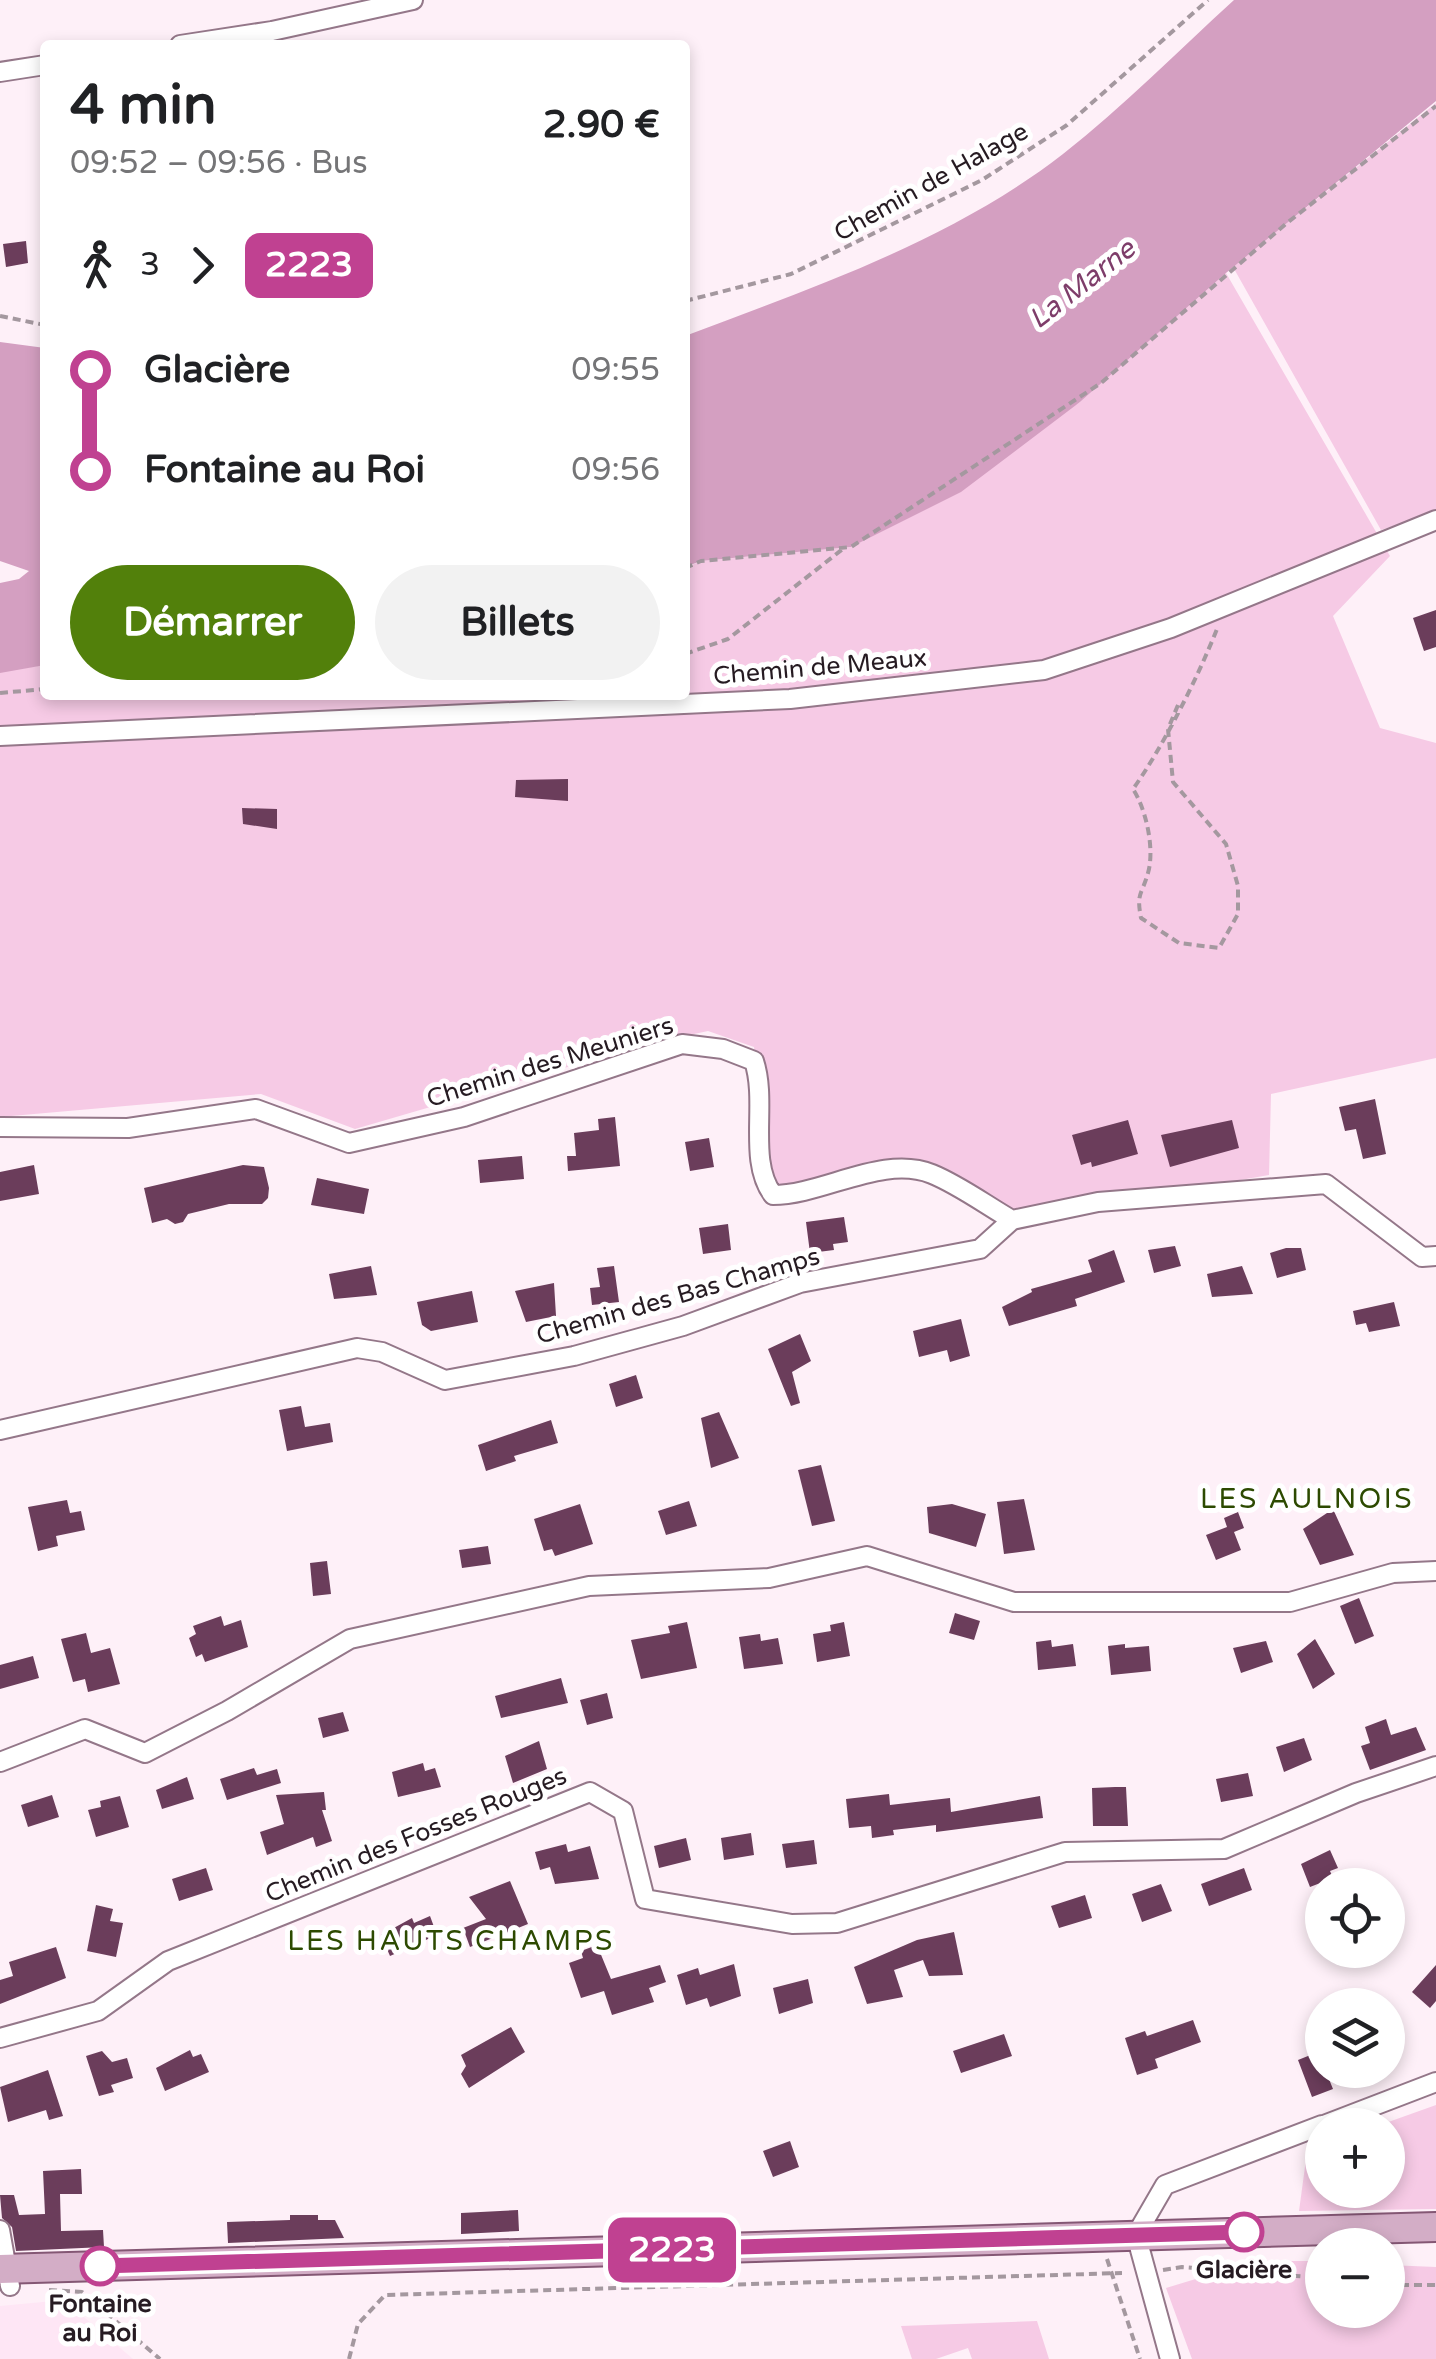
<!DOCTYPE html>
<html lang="fr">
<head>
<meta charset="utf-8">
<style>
	:root { --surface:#fff; --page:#f2f2f2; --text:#202124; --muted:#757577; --accent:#52800b }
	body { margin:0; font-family:"Varela Round",sans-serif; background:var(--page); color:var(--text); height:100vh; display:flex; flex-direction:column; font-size:38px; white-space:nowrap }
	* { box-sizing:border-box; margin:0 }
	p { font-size:32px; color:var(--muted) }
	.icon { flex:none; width:55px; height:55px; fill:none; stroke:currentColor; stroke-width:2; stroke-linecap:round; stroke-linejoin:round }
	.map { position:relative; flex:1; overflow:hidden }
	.drawer { position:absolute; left:40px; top:40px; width:650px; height:660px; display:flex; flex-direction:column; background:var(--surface); border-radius:10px; box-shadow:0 5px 15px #0003 }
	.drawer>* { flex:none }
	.badge { padding:0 20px; border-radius:15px; font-size:35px; line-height:65px }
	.tools { position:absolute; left:1305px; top:1868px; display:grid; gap:20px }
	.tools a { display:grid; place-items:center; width:100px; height:100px; border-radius:50%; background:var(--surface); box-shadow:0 5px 15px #0003; font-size:50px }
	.map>.badge { position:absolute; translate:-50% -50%; box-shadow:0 0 0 5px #fff }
	.legs { display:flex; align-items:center; gap:15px; height:110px; padding:0 30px; font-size:32px }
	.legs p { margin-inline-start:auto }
	.headline { display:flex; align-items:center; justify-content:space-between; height:170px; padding:0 30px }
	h1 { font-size:55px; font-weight:700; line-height:75px }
	.primary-button { display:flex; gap:20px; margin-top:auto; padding:20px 30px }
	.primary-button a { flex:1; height:115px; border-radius:60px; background:var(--accent); color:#fff; font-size:40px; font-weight:700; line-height:115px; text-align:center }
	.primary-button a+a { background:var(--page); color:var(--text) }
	ul { padding:0 30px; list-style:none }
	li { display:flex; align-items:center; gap:35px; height:100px; font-size:38px }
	li i { display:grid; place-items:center; width:15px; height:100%; margin:0 12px; background:currentColor }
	li i::after { content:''; width:25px; height:25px; margin:-12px; border:8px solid; border-radius:50%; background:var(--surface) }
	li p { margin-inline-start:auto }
	li:first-child i { background:linear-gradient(#0000 50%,currentColor 0) }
	li:last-child i { background:linear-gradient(currentColor 50%,#0000 0) }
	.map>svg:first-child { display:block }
	.built { fill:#fee6f5 }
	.green { fill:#f6cae5 }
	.water { fill:#d49fc1 }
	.building { fill:#6b3d5b }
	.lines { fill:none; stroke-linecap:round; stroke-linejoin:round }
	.street-casing { stroke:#947789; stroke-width:22 }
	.primary-casing { stroke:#845774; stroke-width:32 }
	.path { stroke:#a4989f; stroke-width:4; stroke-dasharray:8 5; stroke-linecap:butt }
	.street { stroke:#fff; stroke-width:18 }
	.primary { stroke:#d3adc6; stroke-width:28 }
	.line-1-casing { stroke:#fff; stroke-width:22 }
	.line-1 { stroke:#c04191; stroke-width:15 }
	.stop-1-dot { fill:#fff; stroke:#c04191; stroke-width:5 }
	.labels { text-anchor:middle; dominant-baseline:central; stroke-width:10; stroke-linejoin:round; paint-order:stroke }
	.street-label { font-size:25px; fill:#261b22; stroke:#fff }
	.stop-label { font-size:25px; font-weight:bold; fill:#261b22; stroke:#fff }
	.water-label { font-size:28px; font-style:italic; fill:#7e3d6a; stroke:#fff }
	.neighbourhood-label { font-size:28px; letter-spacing:2.5px; fill:#2d4a01; stroke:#fff }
</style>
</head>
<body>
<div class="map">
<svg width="1436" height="2359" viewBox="0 0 1436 2359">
	<rect width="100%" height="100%" fill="#fef0f8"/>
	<path class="built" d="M 64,2300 L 133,2359 L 0,2359 L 0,2306 Z"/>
	<path class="green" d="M 1436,103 L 1436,512 L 1381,530 L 1233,267 Z
		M 1226,273 L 1390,556 L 1333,616 L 1380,728 L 1436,743 L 1436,1058 L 1271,1094 L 1269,1175 L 1012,1220 L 929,1172 L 773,1195 L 754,1047 L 708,1031 L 643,1045 L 355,1129 L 261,1094 L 0,1117 L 0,671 L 45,665 L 45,695 L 685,695 L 685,568 L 701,561 L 852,547 L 1080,402 Z
		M 1436,2105 L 1436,2209 L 1299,2211 L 1307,2152 L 1322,2146 L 1322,2190 L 1388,2190 L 1388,2125 L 1380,2125 Z
		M 1255,2261 L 1322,2261 L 1322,2310 L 1388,2310 L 1388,2265 L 1436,2267 L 1436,2359 L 1192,2359 L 1166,2288 Z
		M 1037,2321 L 1049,2359 L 972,2359 L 968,2348 L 936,2359 L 912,2359 L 901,2326 Z"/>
	<path class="water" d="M 1234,0 L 1436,0 L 1436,101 L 1226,273 L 1080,402 L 961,492 L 851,547 L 701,561 L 685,567 L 685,336 C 815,287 952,240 1063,154 C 1123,107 1178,51 1234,0 Z
		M 0,342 L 45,348 L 45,665 L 0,673 L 0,583 L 19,579 L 29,571 L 0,561 Z"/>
	<path class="building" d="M 26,241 L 28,263 L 6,267 L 3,244 Z
		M 1436,610 L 1436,647 L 1424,651 L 1413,618 Z
		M 568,779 L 568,801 L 515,797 L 516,780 Z
		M 242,808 L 277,809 L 277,829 L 243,824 Z
		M 1375,1099 L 1386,1154 L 1363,1159 L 1356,1129 L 1345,1131 L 1339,1107 Z
		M 615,1117 L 620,1166 L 568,1171 L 567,1156 L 576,1156 L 574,1133 L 599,1130 L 598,1119 Z
		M 1128,1120 L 1138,1154 L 1092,1167 L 1091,1162 L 1081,1165 L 1072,1135 Z
		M 1232,1120 L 1239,1148 L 1170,1167 L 1161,1135 Z
		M 709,1138 L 714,1167 L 690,1171 L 685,1142 Z
		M 522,1156 L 524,1179 L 480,1183 L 478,1160 Z
		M 34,1165 L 39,1194 L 0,1201 L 0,1172 Z
		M 243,1165 L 264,1167 L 269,1188 L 268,1198 L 262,1204 L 229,1204 L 188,1214 L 183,1222 L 175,1224 L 167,1219 L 152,1223 L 144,1188 Z
		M 317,1178 L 369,1189 L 364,1214 L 311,1205 Z
		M 844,1217 L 848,1242 L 833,1244 L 834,1250 L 810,1253 L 806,1222 Z
		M 728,1224 L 731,1250 L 703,1254 L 699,1228 Z
		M 1175,1246 L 1181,1266 L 1154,1273 L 1148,1250 Z
		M 1286,1248 L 1301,1248 L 1306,1270 L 1277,1278 L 1270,1253 Z
		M 1114,1250 L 1125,1282 L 1075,1299 L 1077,1306 L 1009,1326 L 1002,1307 L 1032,1292 L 1031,1289 L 1092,1272 L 1088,1260 Z
		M 371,1266 L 377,1295 L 334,1299 L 329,1274 Z
		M 614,1266 L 619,1302 L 592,1305 L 590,1288 L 600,1287 L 597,1268 Z
		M 1242,1266 L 1253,1294 L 1212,1297 L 1207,1274 Z
		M 554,1283 L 556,1316 L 526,1322 L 515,1291 Z
		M 472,1291 L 478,1322 L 431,1331 L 422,1325 L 417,1302 Z
		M 1394,1302 L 1400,1326 L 1369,1332 L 1366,1323 L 1356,1325 L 1353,1311 Z
		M 961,1319 L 970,1356 L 950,1362 L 947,1350 L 919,1357 L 913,1331 Z
		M 800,1334 L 811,1361 L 792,1372 L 800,1403 L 791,1406 L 768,1349 Z
		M 636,1375 L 643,1398 L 616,1407 L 609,1384 Z
		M 301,1406 L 305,1427 L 330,1423 L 333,1442 L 287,1451 L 279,1410 Z
		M 719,1412 L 739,1458 L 711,1468 L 701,1418 Z
		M 551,1420 L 558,1443 L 514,1456 L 516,1461 L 486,1471 L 478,1445 Z
		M 821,1465 L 835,1521 L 812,1526 L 798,1470 Z
		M 1024,1499 L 1035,1550 L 1004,1554 L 997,1502 Z
		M 67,1500 L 70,1513 L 81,1511 L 85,1530 L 56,1536 L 58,1546 L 38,1551 L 28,1507 Z
		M 689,1501 L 697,1526 L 666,1535 L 658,1511 Z
		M 580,1504 L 593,1544 L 555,1556 L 552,1549 L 544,1551 L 534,1519 Z
		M 952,1504 L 986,1514 L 976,1547 L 929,1533 L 927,1507 Z
		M 1333,1509 L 1354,1555 L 1320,1565 L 1303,1529 Z
		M 1238,1512 L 1244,1528 L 1234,1532 L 1241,1550 L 1216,1560 L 1206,1535 L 1227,1527 L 1224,1518 Z
		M 488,1546 L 491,1564 L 462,1568 L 459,1550 Z
		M 327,1561 L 331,1594 L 313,1596 L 310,1563 Z
		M 1359,1598 L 1374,1636 L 1355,1644 L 1340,1606 Z
		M 955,1613 L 980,1621 L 974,1640 L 949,1633 Z
		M 221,1616 L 224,1626 L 241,1620 L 248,1647 L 205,1662 L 202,1654 L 196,1657 L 189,1638 L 196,1634 L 193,1626 Z
		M 687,1622 L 697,1668 L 641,1679 L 631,1640 L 670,1633 L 668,1626 Z
		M 844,1622 L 850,1656 L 817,1662 L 813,1634 L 831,1631 L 830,1625 Z
		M 86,1633 L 91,1653 L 110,1648 L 120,1684 L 88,1692 L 85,1679 L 73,1682 L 61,1639 Z
		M 760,1634 L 761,1641 L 778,1638 L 783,1664 L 744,1669 L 739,1637 Z
		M 1315,1639 L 1335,1674 L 1313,1689 L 1297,1654 Z
		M 1051,1640 L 1052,1647 L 1073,1644 L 1076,1666 L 1038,1670 L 1036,1642 Z
		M 1266,1641 L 1273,1662 L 1241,1673 L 1233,1648 Z
		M 1125,1644 L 1125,1648 L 1149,1646 L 1151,1671 L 1111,1675 L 1108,1646 Z
		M 33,1656 L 39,1678 L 0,1689 L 0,1665 Z
		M 561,1678 L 568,1703 L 501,1718 L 495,1696 Z
		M 607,1693 L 613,1718 L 587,1725 L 580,1700 Z
		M 343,1712 L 349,1731 L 323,1738 L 318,1718 Z
		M 1386,1719 L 1391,1735 L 1416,1727 L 1426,1750 L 1370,1770 L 1361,1746 L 1370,1743 L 1365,1727 Z
		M 1304,1738 L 1312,1760 L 1284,1772 L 1276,1747 Z
		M 539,1741 L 547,1769 L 513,1783 L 505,1756 Z
		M 423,1763 L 425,1771 L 435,1768 L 441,1787 L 398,1797 L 392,1772 Z
		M 254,1768 L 257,1775 L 277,1769 L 281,1783 L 227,1800 L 220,1779 Z
		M 1248,1773 L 1253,1796 L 1221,1802 L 1216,1779 Z
		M 187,1777 L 194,1799 L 162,1809 L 156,1790 Z
		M 1115,1787 L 1126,1787 L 1128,1826 L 1093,1826 L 1092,1788 Z
		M 324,1792 L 326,1810 L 322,1810 L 332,1841 L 316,1847 L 313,1837 L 267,1855 L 260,1832 L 284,1824 L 276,1795 Z
		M 889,1794 L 890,1805 L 950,1798 L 951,1812 L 1040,1796 L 1043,1818 L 936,1832 L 936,1825 L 893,1830 L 894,1835 L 872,1838 L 871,1826 L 849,1828 L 846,1799 Z
		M 52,1795 L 59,1817 L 28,1827 L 21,1805 Z
		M 120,1796 L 129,1827 L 96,1837 L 88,1810 L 101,1807 L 100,1801 Z
		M 751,1833 L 754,1855 L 724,1860 L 721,1838 Z
		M 686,1838 L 691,1860 L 659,1868 L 654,1846 Z
		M 814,1840 L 817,1864 L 786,1868 L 782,1844 Z
		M 566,1844 L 568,1852 L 590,1846 L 599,1879 L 555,1884 L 550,1867 L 540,1870 L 535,1852 Z
		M 1330,1850 L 1338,1868 L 1330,1871 L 1333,1878 L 1310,1887 L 1301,1864 Z
		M 206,1868 L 213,1890 L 179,1901 L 172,1879 Z
		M 1244,1868 L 1252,1890 L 1209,1906 L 1201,1884 Z
		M 510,1881 L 528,1924 L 470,1947 L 463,1928 L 486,1919 L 469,1897 Z
		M 1161,1884 L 1172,1911 L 1142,1922 L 1132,1894 Z
		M 1085,1895 L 1092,1918 L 1059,1928 L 1051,1906 Z
		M 96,1905 L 113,1909 L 110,1921 L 123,1923 L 116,1957 L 87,1951 Z
		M 430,1916 L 437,1935 L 390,1956 L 381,1935 L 412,1918 L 414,1923 Z
		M 954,1932 L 963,1975 L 929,1976 L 923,1960 L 894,1970 L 903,1997 L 867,2004 L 854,1967 L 917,1940 Z
		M 597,1945 L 611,1979 L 660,1965 L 666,1982 L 649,1988 L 654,2002 L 612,2015 L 604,1991 L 581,1998 L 569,1963 L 583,1958 L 581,1951 Z
		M 56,1947 L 66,1978 L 0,2004 L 0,1980 L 13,1976 L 9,1962 Z
		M 734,1964 L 741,1996 L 710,2007 L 707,1998 L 686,2005 L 677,1975 L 698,1968 L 700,1975 Z
		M 1436,1965 L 1436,2001 L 1430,2008 L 1412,1992 Z
		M 808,1979 L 813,2003 L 779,2014 L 773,1988 Z
		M 1193,2020 L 1201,2042 L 1155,2059 L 1158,2068 L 1137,2075 L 1125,2038 L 1145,2031 L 1147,2036 Z
		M 511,2027 L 525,2052 L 469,2088 L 461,2074 L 466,2066 L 461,2055 Z
		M 1004,2034 L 1012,2056 L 961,2073 L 953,2051 Z
		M 190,2050 L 193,2057 L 201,2054 L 209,2072 L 165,2091 L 156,2068 Z
		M 102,2051 L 112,2062 L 127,2058 L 133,2078 L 111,2085 L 114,2092 L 99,2096 L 86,2056 Z
		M 1318,2052 L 1333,2089 L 1312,2097 L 1298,2060 Z
		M 48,2070 L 63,2116 L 49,2120 L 46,2110 L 8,2122 L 0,2087 Z
		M 790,2141 L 799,2167 L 773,2177 L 763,2151 Z
		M 81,2169 L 82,2194 L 60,2194 L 61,2231 L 103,2230 L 104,2247 L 16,2251 L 12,2227 L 2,2218 L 0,2195 L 14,2195 L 19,2215 L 45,2214 L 43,2171 Z
		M 518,2210 L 519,2231 L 461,2234 L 461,2213 Z
		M 290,2215 L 318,2215 L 318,2220 L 335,2220 L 344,2238 L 228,2243 L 227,2222 L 290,2220 Z"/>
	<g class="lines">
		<defs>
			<path id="street" d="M 180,45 L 272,31 L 413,0
				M 0,72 L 45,65
				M 0,736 L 790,699 L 1044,670 L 1171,628 L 1436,520
				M 0,1127 L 128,1128 L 256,1109 L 349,1143 L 464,1117 L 682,1044 L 723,1049 L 754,1061 C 768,1103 747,1160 773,1195 C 823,1195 883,1154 932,1174 C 959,1185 986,1205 1012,1220 L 1098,1202 L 1326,1184 L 1422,1257 L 1436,1256
				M 0,1430 L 357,1348 L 382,1352 L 445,1380 L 574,1356 L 683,1326 L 800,1283 L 980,1249 L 1012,1220
				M 0,1762 L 85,1729 L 145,1753 L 227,1711 L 350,1639 L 589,1586 L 769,1578 L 867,1556 L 1014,1602 L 1290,1602 L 1393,1573 L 1436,1571
				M 0,2038 L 98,2011 L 168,1961 L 590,1792 L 623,1811 L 645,1899 L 792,1924 L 837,1923 L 1065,1852 L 1224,1849 L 1356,1793 L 1436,1766
				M 1324,2125 L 1436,2082
				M 0,2230 L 10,2286
				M 1170,2359 L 1136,2235 L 1165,2185 L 1322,2125"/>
			<path id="primary" d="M 0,2269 L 1436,2227"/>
		</defs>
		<use href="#street" class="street-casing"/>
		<use href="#primary" class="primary-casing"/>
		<path class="path" d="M 685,301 L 791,274 L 982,180 L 1067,125 L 1208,0
			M 0,316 L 45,325
			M 685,568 L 701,561 L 851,547 L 1101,383 L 1287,223 L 1436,106
			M 685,654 L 728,639 L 844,548
			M 0,693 L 45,689
			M 1178,705 L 1168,729 L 1173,782 L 1226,844 L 1238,886 L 1238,914 L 1219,948 L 1179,943 L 1141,918 C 1136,892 1142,895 1148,873 C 1155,849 1146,809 1133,789 C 1163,747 1198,677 1217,629
			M 1107,2259 L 1140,2359
			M 1163,2270 L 1182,2267 L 1322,2278
			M 1388,2285 L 1436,2285
			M 49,2290 L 82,2292 L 160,2359
			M 349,2359 L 358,2324 L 385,2295 L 1122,2273"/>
		<use href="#street" class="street"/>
		<use href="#primary" class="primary"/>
	</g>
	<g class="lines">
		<defs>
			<path id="line-1" d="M 100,2266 L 1244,2232"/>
		</defs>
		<use href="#line-1" class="line-1-casing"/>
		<use href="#line-1" class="line-1"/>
	</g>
	<g class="stop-1-dot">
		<circle cx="1244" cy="2232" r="18"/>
		<circle cx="100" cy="2266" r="18"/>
	</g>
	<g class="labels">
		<g class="street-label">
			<text transform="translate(931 182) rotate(-29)">Chemin de Halage</text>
			<text transform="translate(820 667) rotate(-5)">Chemin de Meaux</text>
			<text transform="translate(550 1062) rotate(-17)">Chemin des Meuniers</text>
			<text transform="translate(678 1296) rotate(-16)">Chemin des Bas Champs</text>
			<text transform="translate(416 1835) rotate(-22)">Chemin des Fosses Rouges</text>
		</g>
		<g class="stop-label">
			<text x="1244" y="2270">Glacière</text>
			<text x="100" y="2304">Fontaine<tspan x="100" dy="29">au Roi</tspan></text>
		</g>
		<g class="water-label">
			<text transform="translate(1082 284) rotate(-38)">La Marne</text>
		</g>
		<g class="neighbourhood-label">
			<text x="1307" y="1499">LES AULNOIS</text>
			<text x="451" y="1941">LES HAUTS CHAMPS</text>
		</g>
	</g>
</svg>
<div class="tools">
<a><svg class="icon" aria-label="locate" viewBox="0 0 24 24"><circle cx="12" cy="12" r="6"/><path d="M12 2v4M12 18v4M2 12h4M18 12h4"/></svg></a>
<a><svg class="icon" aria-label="layers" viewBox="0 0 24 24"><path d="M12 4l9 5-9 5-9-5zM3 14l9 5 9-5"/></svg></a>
<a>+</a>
<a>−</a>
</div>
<b class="badge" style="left:672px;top:2250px;background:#c04191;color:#fff">2223</b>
<section class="drawer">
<div class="headline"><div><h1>4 min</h1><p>09:52 – 09:56 · Bus</p></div><b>2.90 €</b></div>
<div class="legs"><svg class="icon" aria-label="walk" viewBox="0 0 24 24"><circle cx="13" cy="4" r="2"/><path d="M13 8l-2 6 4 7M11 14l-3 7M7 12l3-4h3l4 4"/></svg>3<svg class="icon" aria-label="forward" viewBox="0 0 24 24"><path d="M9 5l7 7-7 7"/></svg><b class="badge" style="background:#c04191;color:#fff">2223</b></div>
<ul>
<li><i style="color:#c04191"></i><b>Glacière</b><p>09:55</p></li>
<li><i style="color:#c04191"></i><b>Fontaine au Roi</b><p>09:56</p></li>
</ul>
<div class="primary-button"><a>Démarrer</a><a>Billets</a></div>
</section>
</div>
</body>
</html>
